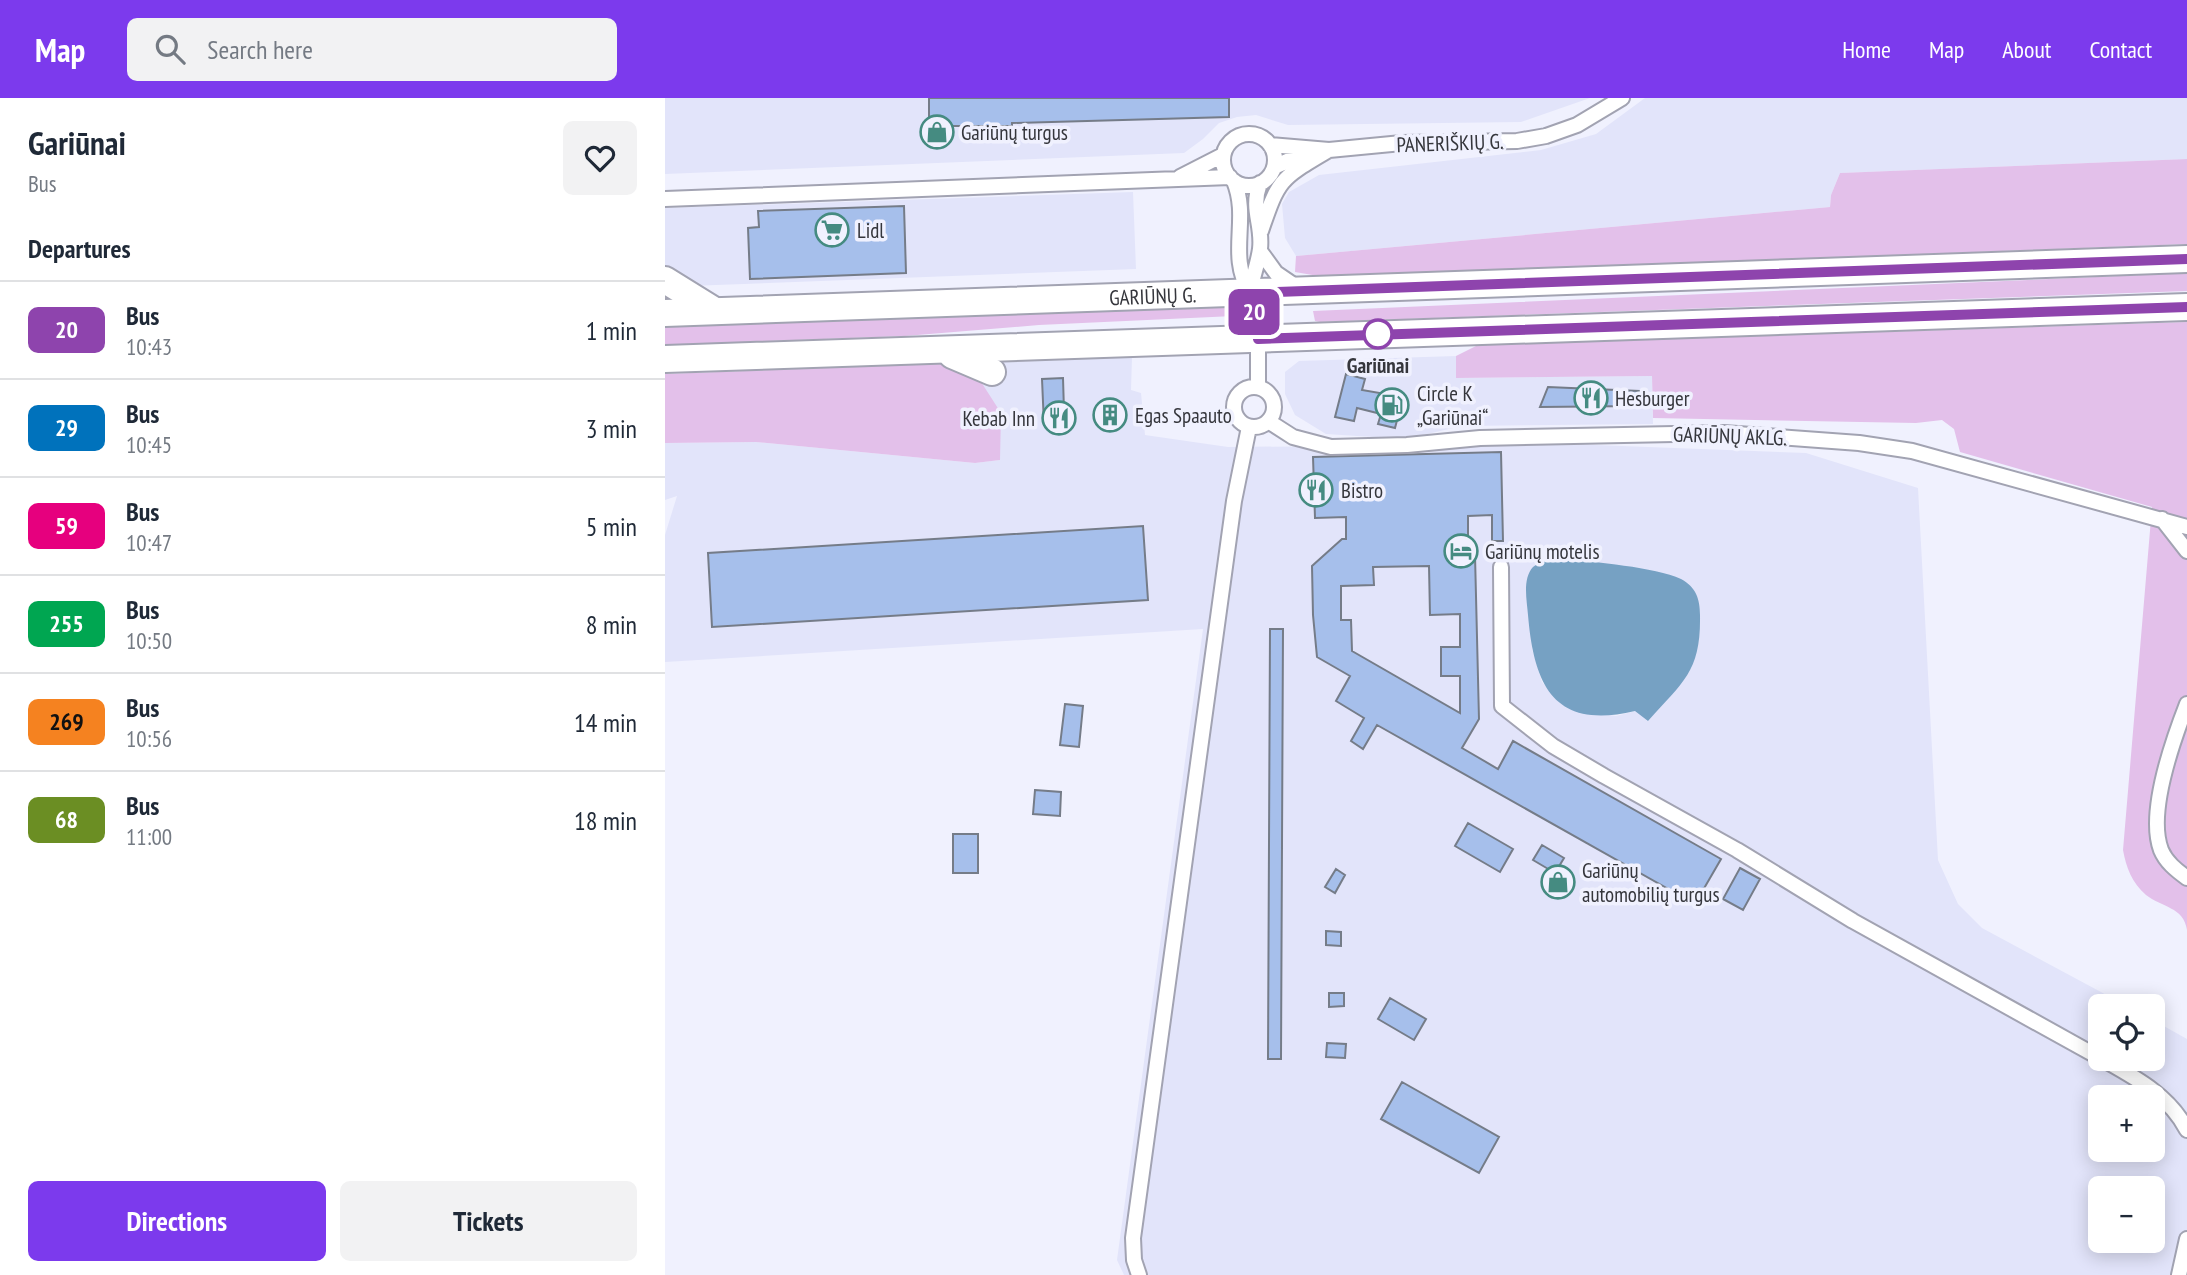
<!DOCTYPE html>
<html lang="en">
<head>
<meta charset="utf-8">
<style>
	:root { --surface:#fff; --page:#f2f2f3; --text:#1f2937; --muted:#747a83; --line:#e0e1e3; --accent:#7c3aed }
	body { margin:0; font-family:"PT Sans Narrow",sans-serif; background:var(--page); color:var(--text); height:100vh; display:flex; flex-direction:column; font-size:26px; white-space:nowrap }
	* { box-sizing:border-box; margin:0 }
	p { font-size:23px; color:var(--muted) }
	.icon { flex:none; width:38px; height:38px; fill:none; stroke:currentColor; stroke-width:2; stroke-linecap:round; stroke-linejoin:round }
	.map { position:relative; flex:1; overflow:hidden }
	.panel { display:flex; flex-direction:column; background:var(--surface); width:665px }
	.panel>* { flex:none }
	.badge { padding:0 14px; border-radius:10px; font-size:24px; line-height:46px }
	.buttons { position:absolute; left:1423px; top:896px; display:grid; gap:14px }
	.buttons a { display:grid; place-items:center; width:77px; height:77px; border-radius:10px; background:var(--surface); box-shadow:0 4px 18px #0003; font-size:35px }
	.map>.badge { position:absolute; translate:-50% -50%; box-shadow:0 0 0 4px #fff }
	h2 { padding:0 28px; font-size:26px; line-height:63px }
	.round { display:grid; place-items:center; flex:none; width:74px; height:74px; border-radius:10px; background:var(--page) }
	.summary { display:flex; align-items:center; justify-content:space-between; height:119px; padding:0 28px }
	h1 { font-size:33px; font-weight:700; line-height:52px }
	.action { display:flex; gap:14px; margin-top:auto; padding:14px 28px }
	.action a { flex:1; height:80px; border-radius:10px; background:var(--accent); color:#fff; font-size:28px; font-weight:700; line-height:80px; text-align:center }
	.action a+a { background:var(--page); color:var(--text) }
	ul { padding:0; list-style:none }
	li { display:flex; align-items:center; gap:21px; height:98px; padding:0 28px; border-top:2px solid var(--line) }
	li div { flex:1 }
	li b { display:block; font-size:26px }
	li em { font-style:normal }
	li .badge { min-width:77px; font-weight:700; text-align:center }
	header { display:flex; align-items:center; gap:42px; box-sizing:border-box; height:98px; padding:0 35px; background:var(--accent); color:#fff }
	header strong { font-size:33px }
	nav { display:flex; gap:38px; margin-inline-start:auto; font-size:24px }
	.search { width:490px; height:63px; background:var(--page); display:flex; align-items:center; gap:18px; box-sizing:border-box; padding:0 24px; border-radius:10px; color:var(--muted); font-size:26px }
	main { display:flex; flex:1; min-height:0 }
	.map>svg:first-child { display:block }
	.built { fill:#e2e4fa; fill-rule:evenodd }
	.green { fill:#e3c0ea }
	.water { fill:#76a1c3 }
	.building { fill:#a6bfeb; stroke:#757c88; stroke-width:2; fill-rule:evenodd }
	.lines { fill:none; stroke-linecap:round; stroke-linejoin:round }
	.street-casing { stroke:#a2a3b2; stroke-width:18 }
	.highway-casing { stroke:#a2a3b2; stroke-width:30 }
	.street { stroke:#fff; stroke-width:14 }
	.highway { stroke:#fff; stroke-width:26 }
	.line-casing { stroke:#fff; stroke-width:16 }
	.line { stroke:#8e44ad; stroke-width:10 }
	.stop-dot { fill:#fff; stroke:#8e44ad; stroke-width:3.5 }
	.labels { text-anchor:middle; dominant-baseline:central; stroke-width:7; stroke-linejoin:round; paint-order:stroke }
	.poi-label { font-size:21px; fill:#35363c; stroke:#f0f1fe; text-anchor:start }
	.street-label { font-size:21px; fill:#35363c; stroke:#f0f1fe }
	.stop-label { font-size:21px; font-weight:bold; fill:#35363c; stroke:#f0f1fe }
</style>
</head>
<body>
<header>
<strong>Map</strong>
<div class="search"><svg class="icon" aria-label="search" viewBox="0 0 24 24"><circle cx="10" cy="10" r="6"/><path d="M15 15l6 6"/></svg>Search here</div>
<nav><a>Home</a><a>Map</a><a>About</a><a>Contact</a></nav>
</header>
<main>
<section class="panel">
<div class="summary"><div><h1>Gariūnai</h1><p>Bus</p></div><a class="round"><svg class="icon" aria-label="heart" viewBox="0 0 24 24"><path d="M12 20l-8-8c-3-5 5-10 8-4 3-6 11-1 8 4z"/></svg></a></div>
<h2>Departures</h2>
<ul>
<li><span class="badge" style="background:#8e44ad;color:#fff">20</span><div><b>Bus</b><p>10:43</p></div><em>1 min</em></li>
<li><span class="badge" style="background:#0072bc;color:#fff">29</span><div><b>Bus</b><p>10:45</p></div><em>3 min</em></li>
<li><span class="badge" style="background:#e6007e;color:#fff">59</span><div><b>Bus</b><p>10:47</p></div><em>5 min</em></li>
<li><span class="badge" style="background:#00a651;color:#fff">255</span><div><b>Bus</b><p>10:50</p></div><em>8 min</em></li>
<li><span class="badge" style="background:#f58220;color:#111">269</span><div><b>Bus</b><p>10:56</p></div><em>14 min</em></li>
<li><span class="badge" style="background:#6b8e23;color:#fff">68</span><div><b>Bus</b><p>11:00</p></div><em>18 min</em></li>
</ul>
<div class="action"><a>Directions</a><a>Tickets</a></div>
</section>
<div class="map">
<svg width="1522" height="1177" viewBox="0 0 1522 1177">
	<rect width="100%" height="100%" fill="#f0f1fe"/>
	<path class="built" d="M 0,0 L 925,0 L 856,24 L 623,27 L 591,17 L 572,19 L 554,25 L 538,41 L 519,55 L 0,76 Z
		M 980,0 L 1522,0 L 1522,61 L 1175,75 L 1166,97 L 1165,109 L 631,158 L 620,140 L 617,106 L 624,94 L 654,77 L 876,52 L 931,36 Z
		M 468,94 L 471,171 L 24,188 L 0,171 L 0,110 Z
		M 791,258 L 792,280 L 987,278 L 988,326 L 797,328 L 740,341 L 661,336 L 630,317 L 620,296 L 620,274 L 634,263 Z
		M 467,259 L 466,292 L 476,295 L 480,337 L 563,349 L 904,346 L 1141,355 L 1253,390 L 1273,762 L 1293,806 L 1317,830 L 1462,908 L 1435,908 L 1435,961 L 1488,961 L 1488,922 L 1522,941 L 1522,1177 L 459,1177 L 452,1162 L 538,531 L 0,564 L 0,437 L 12,398 L 0,402 L 0,345 L 91,344 L 310,365 L 335,362 L 334,336 L 290,265 ZM 899,461 L 1008,479 L 975,615 L 970,613 L 951,618 L 900,608 L 877,584 L 867,551 L 876,465 ZM 1435,999 L 1488,999 L 1488,1052 L 1435,1052 ZM 1435,1090 L 1488,1090 L 1488,1143 L 1435,1143 Z"/>
	<path class="green" d="M 1522,61 L 1522,146 L 659,179 L 630,174 L 631,158 L 1165,109 L 1166,97 L 1175,75 Z
		M 1522,175 L 1522,193 L 655,224 L 650,223 L 648,213 Z
		M 558,208 L 568,211 L 569,218 L 374,227 L 240,238 L 0,247 L 0,227 Z
		M 1522,224 L 1522,832 C 1519,809 1496,809 1481,797 C 1467,785 1461,769 1458,752 L 1487,409 L 1295,354 L 1289,331 L 1277,322 L 1251,325 L 988,320 L 987,278 L 791,280 L 791,258 L 813,247 Z
		M 290,265 L 311,276 L 336,315 L 335,362 L 310,365 L 91,344 L 0,345 L 0,276 Z"/>
	<path class="water" d="M 899,461 C 929,464 990,469 1016,481 C 1031,489 1035,501 1035,517 C 1036,573 1019,583 983,623 L 970,613 C 890,632 869,589 863,517 C 862,503 857,481 868,469 C 876,462 889,462 899,461 Z"/>
	<path class="building" d="M 264,0 L 564,0 L 564,19 L 347,25 L 347,28 L 264,28 Z
		M 239,108 L 241,175 L 85,181 L 83,130 L 94,129 L 93,113 Z
		M 681,276 L 700,281 L 697,292 L 738,299 L 730,330 L 713,326 L 716,316 L 692,310 L 689,323 L 670,319 Z
		M 398,280 L 399,313 L 405,313 L 405,326 L 379,327 L 377,281 Z
		M 883,289 L 974,293 L 974,308 L 875,309 Z
		M 433,311 L 458,311 L 458,323 L 433,324 Z
		M 836,354 L 838,443 L 827,443 L 827,417 L 803,418 L 803,456 L 810,457 L 814,621 L 797,650 L 833,671 L 848,643 L 1056,761 L 1030,806 L 712,627 L 698,651 L 686,643 L 699,620 L 671,603 L 685,578 L 652,559 L 648,517 L 647,468 L 677,441 L 681,441 L 681,419 L 650,420 L 648,359 ZM 764,468 L 765,517 L 795,516 L 795,549 L 776,549 L 776,578 L 795,578 L 795,615 L 687,553 L 686,522 L 676,522 L 676,488 L 709,487 L 708,469 Z
		M 478,428 L 483,502 L 47,529 L 43,455 Z
		M 605,531 L 618,531 L 616,961 L 603,961 Z
		M 400,606 L 418,608 L 414,649 L 395,647 Z
		M 370,692 L 396,694 L 395,718 L 368,716 Z
		M 803,725 L 848,751 L 835,774 L 790,748 Z
		M 288,736 L 313,736 L 313,775 L 288,775 Z
		M 877,747 L 899,760 L 890,775 L 868,762 Z
		M 1075,770 L 1095,781 L 1078,812 L 1058,801 Z
		M 671,771 L 680,777 L 670,795 L 660,789 Z
		M 661,833 L 676,834 L 676,848 L 661,847 Z
		M 664,895 L 679,895 L 679,908 L 664,909 Z
		M 725,900 L 761,921 L 749,942 L 713,921 Z
		M 662,945 L 681,946 L 680,960 L 661,959 Z
		M 737,984 L 834,1039 L 814,1075 L 716,1021 Z"/>
	<g class="lines">
		<defs>
			<path id="street" d="M558 62a26 26 0 1 1 52 0a26 26 0 1 1-52 0Z
				M 605,47 L 664,52 L 737,45 L 852,43 L 881,38 L 912,27 L 957,0
				M 609,69 L 629,60 L 652,55
				M 515,79 L 558,57
				M 569,83 C 585,122 562,156 585,195
				M 0,101 L 565,79
				M 596,133 C 614,80 615,81 664,52
				M 595,153 L 611,175 L 633,190
				M 585,195 C 587,180 593,166 595,151 C 598,126 585,112 595,85
				M569 309a20 20 0 1 1 40 0a20 20 0 1 1-40 0Z
				M 593,289 L 593,241
				M 603,323 L 628,339 L 666,349 L 742,347 L 815,340 L 1059,335 L 1194,345 L 1247,353 L 1522,429
				M 1497,421 L 1522,453
				M 836,469 L 837,608 L 888,648 L 939,678 L 1072,752 L 1188,823 L 1435,960
				M 1522,606 C 1508,642 1482,715 1496,752 C 1501,764 1511,772 1522,780
				M 1437,961 C 1469,979 1504,997 1522,1032
				M 474,1177 L 469,1162 L 468,1140 L 569,403 L 584,329
				M 1514,1177 L 1522,1141"/>
			<g id="highway">
				<path d="M 0,182 L 50,213"/>
				<path d="M 585,195 L 593,241"/>
				<path id="s1" d="M 0,215 L 1522,161"/>
				<path d="M 287,257 L 327,274"/>
				<path d="M 0,261 L 1522,209"/>
			</g>
		</defs>
		<use href="#street" class="street-casing"/>
		<use href="#highway" class="highway-casing"/>
		<use href="#street" class="street"/>
		<use href="#highway" class="highway"/>
	</g>
	<g class="lines">
		<defs>
			<path id="line" d="M 1522,161 L 585,195 L 593,241 L 1522,209"/>
		</defs>
		<use href="#line" class="line-casing"/>
		<use href="#line" class="line"/>
	</g>
	<defs>
		<symbol id="shop-ring" viewBox="-11 -11 22 22"><circle r="9.5" fill="#f0f1fe" stroke="#458b81" stroke-width="1.5"/><path d="M-5-2.5h2.3a2.7 3.5 0 0 1 5.4 0H5L5.5 6h-11ZM-1.5-2.5h3a1.5 2.3 0 0 0-3 0Z" fill="#458b81"/></symbol>
		<symbol id="supermarket-ring" viewBox="-11 -11 22 22"><circle r="9.5" fill="#f0f1fe" stroke="#458b81" stroke-width="1.5"/><path d="M-6-5.5h2.5l.6 2H6L4.5 2H-2.5L-4.4-4H-6ZM-1.5 3.2a1.3 1.3 0 1 0 .1 0ZM3 3.2a1.3 1.3 0 1 0 .1 0Z" fill="#458b81"/></symbol>
		<symbol id="restaurant-ring" viewBox="-11 -11 22 22"><circle r="9.5" fill="#f0f1fe" stroke="#458b81" stroke-width="1.5"/><path d="M-5-6h1v4h1v-4h1v4h1v-4h1v5L-1.5 .5V6h-2V.5L-5-1ZM5-6V6H3V1.5H1.5Q1.5-4 5-6Z" fill="#458b81"/></symbol>
		<symbol id="fuel-ring" viewBox="-11 -11 22 22"><circle r="9.5" fill="#f0f1fe" stroke="#458b81" stroke-width="1.5"/><path d="M-5.5-6h7V0h2V4h1.3V-2.5L3-4.5l.8-.8L6-3V5H2.5V1h-1V6h-7ZM-4.2-4.7v3.2H.2V-4.7Z" fill="#458b81"/></symbol>
		<symbol id="building-ring" viewBox="-11 -11 22 22"><circle r="9.5" fill="#f0f1fe" stroke="#458b81" stroke-width="1.5"/><path d="M-4-6H4V6H1V3H-1V6H-4ZM-2.5-4.3h1.7v1.8h-1.7ZM.8-4.3h1.7v1.8H.8ZM-2.5-1h1.7V.8h-1.7ZM.8-1h1.7V.8H.8Z" fill="#458b81"/></symbol>
		<symbol id="hotel-ring" viewBox="-11 -11 22 22"><circle r="9.5" fill="#f0f1fe" stroke="#458b81" stroke-width="1.5"/><path d="M-6-4.5h1.5V1H6V5H4.5V3h-9V5H-6ZM-4 0a1.8 1.8 0 1 1 3.6 0ZM.5 0V-2.5h3Q6-2.5 6 0Z" fill="#458b81"/></symbol>
	</defs>
	<g fill-rule="evenodd">
		<use href="#shop-ring" x="253" y="15" width="38" height="38"/>
		<use href="#supermarket-ring" x="148" y="113" width="38" height="38"/>
		<use href="#restaurant-ring" x="907" y="281" width="38" height="38"/>
		<use href="#fuel-ring" x="708" y="288" width="38" height="38"/>
		<use href="#building-ring" x="426" y="298" width="38" height="38"/>
		<use href="#restaurant-ring" x="375" y="301" width="38" height="38"/>
		<use href="#restaurant-ring" x="632" y="373" width="38" height="38"/>
		<use href="#hotel-ring" x="777" y="434" width="38" height="38"/>
		<use href="#shop-ring" x="874" y="765" width="38" height="38"/>
	</g>
	<circle class="stop-dot" cx="713" cy="236" r="14"/>
	<g class="labels">
		<g class="poi-label">
			<text x="296" y="34">Gariūnų turgus</text>
			<text x="192" y="132">Lidl</text>
			<text x="752" y="295">Circle K<tspan x="752" dy="24">„Gariūnai“</tspan></text>
			<text x="950" y="300">Hesburger</text>
			<text x="470" y="317">Egas Spaauto</text>
			<text x="370" y="320" text-anchor="end">Kebab Inn</text>
			<text x="676" y="392">Bistro</text>
			<text x="820" y="453">Gariūnų motelis</text>
			<text x="917" y="772">Gariūnų<tspan x="917" dy="24">automobilių turgus</tspan></text>
		</g>
		<g class="street-label">
			<text transform="translate(785 45) rotate(-2)">PANERIŠKIŲ G.</text>
			<text stroke="none"><textPath href="#s1" startOffset="488">GARIŪNŲ G.</textPath></text>
			<text transform="translate(1065 338) rotate(2)">GARIŪNŲ AKLG.</text>
		</g>
		<g class="stop-label">
			<text x="713" y="267">Gariūnai</text>
		</g>
	</g>
</svg>
<div class="buttons">
<a><svg class="icon" aria-label="locate" viewBox="0 0 24 24"><circle cx="12" cy="12" r="6"/><path d="M12 2v4M12 18v4M2 12h4M18 12h4"/></svg></a>
<a>+</a>
<a>−</a>
</div>
<b class="badge" style="left:589px;top:214px;background:#8e44ad;color:#fff">20</b>
</div>
</main>
</body>
</html>
